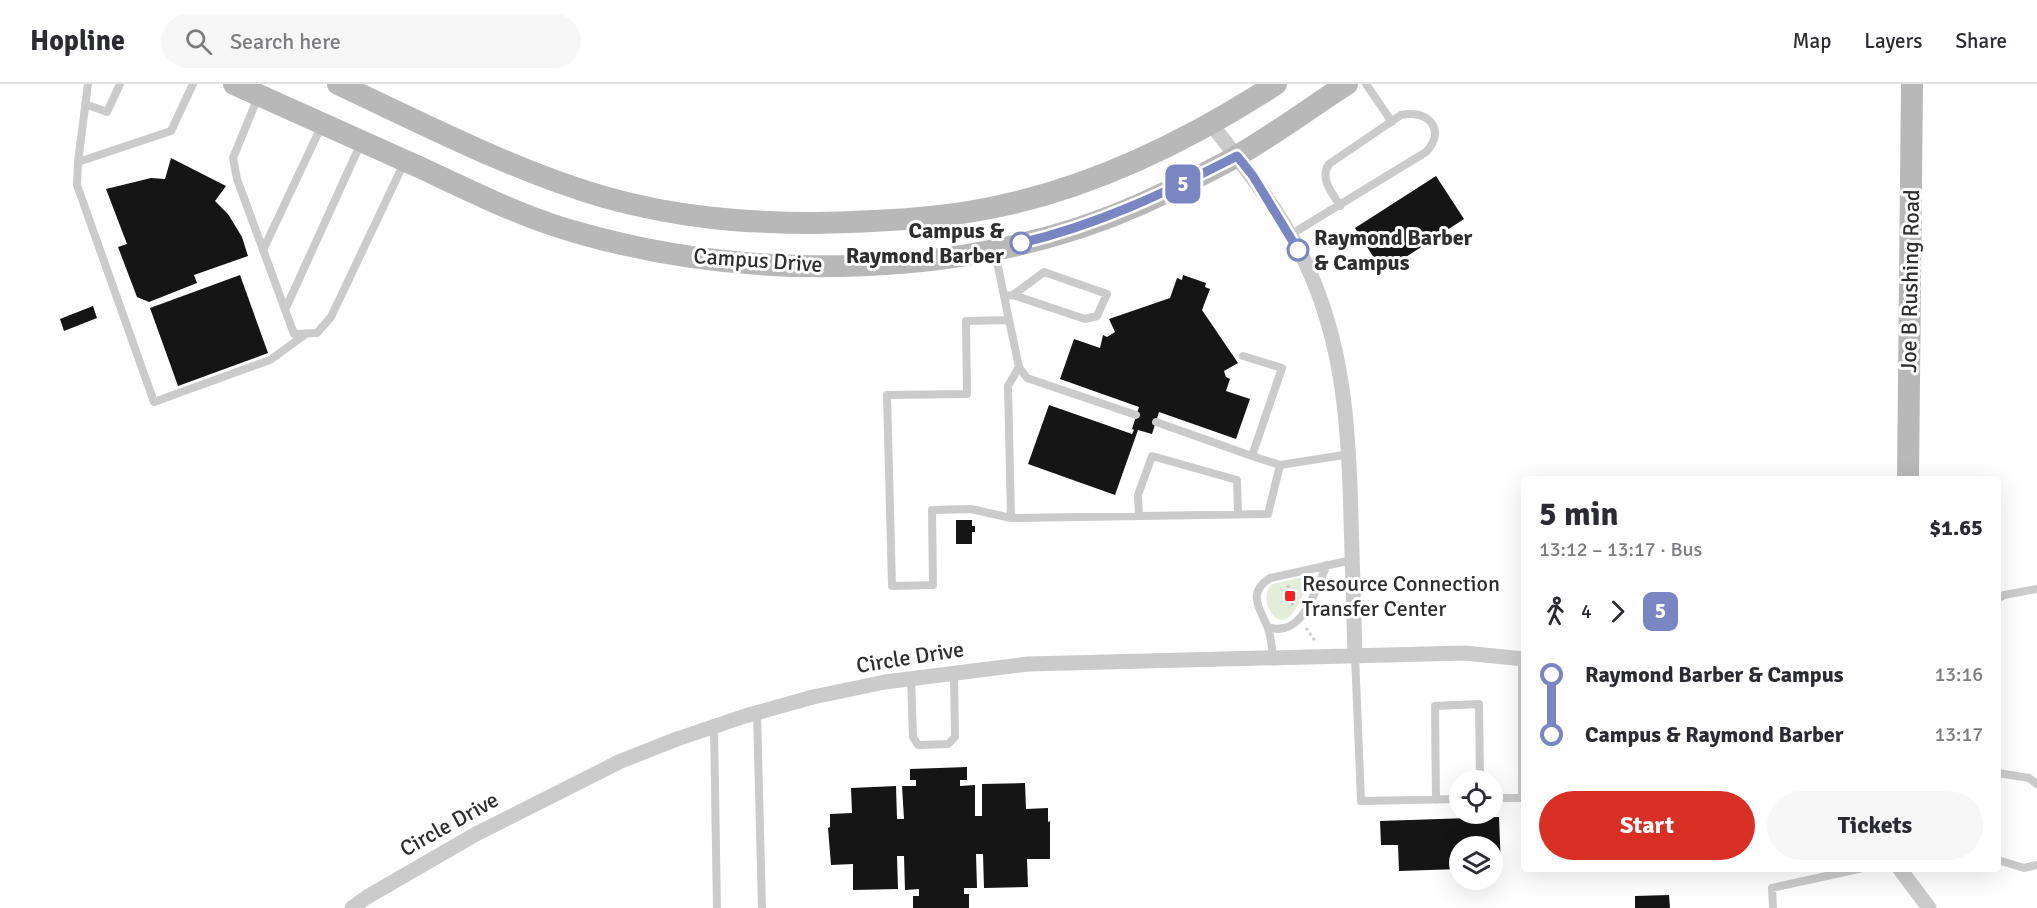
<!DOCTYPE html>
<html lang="en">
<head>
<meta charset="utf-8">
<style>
	:root { --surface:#fff; --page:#f7f7f7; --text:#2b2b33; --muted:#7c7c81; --line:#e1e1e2; --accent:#d93025 }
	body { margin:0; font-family:Signika,sans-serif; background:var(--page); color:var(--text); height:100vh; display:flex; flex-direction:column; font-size:22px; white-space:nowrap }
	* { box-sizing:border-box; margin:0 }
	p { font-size:20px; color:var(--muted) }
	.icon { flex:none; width:33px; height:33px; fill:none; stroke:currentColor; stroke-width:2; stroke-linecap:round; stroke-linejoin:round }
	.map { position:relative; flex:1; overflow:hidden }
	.sheet { position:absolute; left:1521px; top:392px; width:480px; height:396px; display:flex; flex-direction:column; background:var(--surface); border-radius:6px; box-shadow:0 6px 24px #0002 }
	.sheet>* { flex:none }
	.badge { padding:0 12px; border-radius:9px; font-size:21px; line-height:39px }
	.controls { position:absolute; left:1449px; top:686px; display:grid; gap:12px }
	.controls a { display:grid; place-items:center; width:54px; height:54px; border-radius:50%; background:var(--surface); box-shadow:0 6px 24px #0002; font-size:30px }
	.map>.badge { position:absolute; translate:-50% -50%; box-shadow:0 0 0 3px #fff }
	.legs { display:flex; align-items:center; gap:9px; height:66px; padding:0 18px; font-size:20px }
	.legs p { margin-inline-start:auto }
	.head { display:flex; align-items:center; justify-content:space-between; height:102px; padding:0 18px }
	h1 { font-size:33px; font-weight:700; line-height:45px }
	.cta { display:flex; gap:12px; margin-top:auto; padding:12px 18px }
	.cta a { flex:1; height:69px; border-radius:36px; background:var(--accent); color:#fff; font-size:24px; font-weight:700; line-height:69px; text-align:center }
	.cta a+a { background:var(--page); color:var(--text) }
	ul { padding:0 18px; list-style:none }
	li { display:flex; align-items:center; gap:21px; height:60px; font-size:22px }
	li i { display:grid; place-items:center; width:9px; height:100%; margin:0 8px; background:currentColor }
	li i::after { content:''; width:15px; height:15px; margin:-8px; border:4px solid; border-radius:50%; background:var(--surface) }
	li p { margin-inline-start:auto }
	li:first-child i { background:linear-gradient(#0000 50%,currentColor 0) }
	li:last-child i { background:linear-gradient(currentColor 50%,#0000 0) }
	header { display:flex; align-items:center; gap:36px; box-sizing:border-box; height:84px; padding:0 30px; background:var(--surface); border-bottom:2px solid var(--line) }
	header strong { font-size:28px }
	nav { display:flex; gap:33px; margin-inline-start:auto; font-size:21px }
	.search { width:420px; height:54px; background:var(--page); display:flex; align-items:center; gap:15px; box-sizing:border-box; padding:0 21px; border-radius:33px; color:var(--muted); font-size:22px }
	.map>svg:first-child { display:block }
	.green { fill:#e3edda }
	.building { fill:#151515 }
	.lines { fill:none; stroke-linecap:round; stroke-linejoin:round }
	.path { stroke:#cbcbcb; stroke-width:3; stroke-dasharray:3 3; stroke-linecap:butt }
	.lane { stroke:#cbcbcb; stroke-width:8 }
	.street { stroke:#cbcbcb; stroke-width:15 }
	.secondary { stroke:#b8b8b8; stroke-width:22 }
	.line-1-casing { stroke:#fff; stroke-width:14 }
	.line-1 { stroke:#7986c2; stroke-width:9 }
	.stop-1-dot { fill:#fff; stroke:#7986c2; stroke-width:3 }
	.poi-dot { fill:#f32222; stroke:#fff; stroke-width:2 }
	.labels { text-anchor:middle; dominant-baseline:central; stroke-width:6; stroke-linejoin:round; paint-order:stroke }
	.stop-label { font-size:22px; font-weight:bold; fill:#2e2e2e; stroke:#fff; text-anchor:end }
	.street-label { font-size:22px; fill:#2e2e2e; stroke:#fff }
	.poi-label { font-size:22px; fill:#2e2e2e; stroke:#fff; text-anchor:start }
</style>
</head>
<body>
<header>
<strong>Hopline</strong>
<div class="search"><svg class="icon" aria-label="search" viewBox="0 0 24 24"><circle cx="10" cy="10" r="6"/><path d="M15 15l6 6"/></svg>Search here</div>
<nav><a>Map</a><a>Layers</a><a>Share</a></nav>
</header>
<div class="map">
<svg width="2037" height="824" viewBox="0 0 2037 824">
	<rect width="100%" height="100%" fill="#fff"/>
	<path class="green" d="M 1308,492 L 1310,497 C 1305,506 1296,529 1288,534 C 1273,544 1257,511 1273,500 Z"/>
	<path class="building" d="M 171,74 L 226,102 L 215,117 L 228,130 L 242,153 L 248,172 L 194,191 L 197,199 L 149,218 L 137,213 L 118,163 L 127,160 L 106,105 L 151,94 L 165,95 Z
		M 1436,92 L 1464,135 L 1383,188 L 1355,144 Z
		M 240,191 L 268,269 L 178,302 L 150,224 Z
		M 1183,191 L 1206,199 L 1205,203 L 1210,205 L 1202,226 L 1238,279 L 1224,287 L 1226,293 L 1230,295 L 1226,307 L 1250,315 L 1236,355 L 1159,328 L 1152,350 L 1138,346 L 1115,411 L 1028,380 L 1049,321 L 1132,350 L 1134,346 L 1132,345 L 1139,323 L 1060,295 L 1074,255 L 1100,264 L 1103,251 L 1107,253 L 1115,248 L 1109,235 L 1170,214 L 1177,194 L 1182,196 Z
		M 93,222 L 97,234 L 64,247 L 60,235 Z
		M 956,436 L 972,436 L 972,442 L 975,442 L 975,448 L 972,448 L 972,460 L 956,460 Z
		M 967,683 L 967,696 L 960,696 L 960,702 L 975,701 L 975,732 L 982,732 L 982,700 L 1025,699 L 1026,725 L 1048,724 L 1048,738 L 1050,737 L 1050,775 L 1027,775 L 1028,803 L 984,804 L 983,770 L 976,770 L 977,804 L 964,804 L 964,810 L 969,810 L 969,824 L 913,824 L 913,812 L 919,812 L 919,805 L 905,806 L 904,772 L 897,772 L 898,805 L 853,806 L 853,780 L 831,781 L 828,744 L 830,743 L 830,730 L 852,729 L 851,704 L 896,702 L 897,735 L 904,735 L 902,702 L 916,702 L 916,696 L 910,696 L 910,685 Z
		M 1499,733 L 1501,784 L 1492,784 L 1492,762 L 1460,762 L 1460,785 L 1399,787 L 1398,761 L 1381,761 L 1380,737 Z
		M 1669,811 L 1670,824 L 1635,824 L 1635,812 Z"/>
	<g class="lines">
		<path class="path" d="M 1288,501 L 1293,524
			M 1306,544 L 1316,558"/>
		<path class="lane" d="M 88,0 L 78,78 L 77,101 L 154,318 L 270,276 L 306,250
			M 1366,0 L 1392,38
			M 258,13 L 233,74 L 237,95 L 294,250 L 317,249 L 331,233 L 404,79
			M 85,20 L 107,28 L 120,0
			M 78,78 L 171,47 L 193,0
			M 1290,151 L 1426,68 C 1447,46 1428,25 1401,31 L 1329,80 C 1319,95 1332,108 1340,122
			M 263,166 L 322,41
			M 995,168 L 1009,236 L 966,237 L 967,310 L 887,311 L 892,502 L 933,501 L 932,426 L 971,425 L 1011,434 L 1268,430 L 1280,381
			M 1004,212 L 1013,211 L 1085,235 L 1097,232 L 1107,210 L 1044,188 L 1013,211
			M 285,226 L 361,59
			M 1009,236 L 1019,283 L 1008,302 L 1011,434
			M 1243,272 L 1282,284 L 1252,372 L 1280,381 L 1350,370
			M 1019,283 L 1027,294 L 1136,331
			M 1156,338 L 1252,372
			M 1139,432 L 1138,411 L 1152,372 L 1237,396 L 1238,430
			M 1998,515 L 2004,511 L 2037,505
			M 1268,543 C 1303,555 1315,506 1327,481
			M 1355,571 L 1361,717 L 1460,715
			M 1273,573 C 1272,564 1271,553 1268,544 C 1260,524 1246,510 1270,494 L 1352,476
			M 911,594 L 913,653 L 918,661 L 948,660 L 955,653 L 954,589
			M 757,629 L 762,824
			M 714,643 L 717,824
			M 1998,689 L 2029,694 L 2037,700
			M 1492,714 L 1522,714 L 1522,575
			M 1436,716 L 1435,622 L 1479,620 L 1480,696
			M 1998,776 L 2024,784 L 2037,781
			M 1773,824 L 1772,804 L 1863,784"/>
		<path class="street" d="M 1211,40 C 1246,84 1281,129 1306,180 C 1344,260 1349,347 1351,434 C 1352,480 1354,525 1355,571
			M 1899,784 L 1929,824
			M 352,824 L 367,813 L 476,750 L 621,677 L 677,655 L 745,632 L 813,613 L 885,598 L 1028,580 L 1465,569 L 1524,575"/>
		<path class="secondary" d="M 234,0 C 295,28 357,55 419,83 C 471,107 523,134 579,149 C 754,199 973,195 1141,120 C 1173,105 1206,90 1237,72 C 1275,50 1310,24 1347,0
			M 338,0 C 422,39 514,87 604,113 C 675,133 742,139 815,139 C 867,138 923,136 974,127 C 1082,109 1185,59 1276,0
			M 1908,394 L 1912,0"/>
	</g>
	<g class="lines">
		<defs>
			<path id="line-1" d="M 1021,159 C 1098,141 1167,108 1237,72 L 1253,92 L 1298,166"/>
		</defs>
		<use href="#line-1" class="line-1-casing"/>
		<use href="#line-1" class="line-1"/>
	</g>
	<g class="stop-1-dot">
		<circle cx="1021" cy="159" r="10"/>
		<circle cx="1298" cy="166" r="10"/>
	</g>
	<rect class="poi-dot" x="1284" y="506" width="12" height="12" rx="3"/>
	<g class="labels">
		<g class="stop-label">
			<text x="1004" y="146">Campus &amp;<tspan x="1004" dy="25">Raymond Barber</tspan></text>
			<text x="1314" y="153" text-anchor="start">Raymond Barber<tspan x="1314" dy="25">&amp; Campus</tspan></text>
		</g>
		<g class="street-label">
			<text transform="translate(758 176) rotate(4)">Campus Drive</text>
			<text transform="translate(1910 197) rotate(-89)">Joe B Rushing Road</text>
			<text transform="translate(910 573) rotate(-9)">Circle Drive</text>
			<text transform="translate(449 740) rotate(-29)">Circle Drive</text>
		</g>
		<g class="poi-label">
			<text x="1302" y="499">Resource Connection<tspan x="1302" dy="25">Transfer Center</tspan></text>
		</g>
	</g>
</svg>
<div class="controls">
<a><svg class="icon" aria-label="locate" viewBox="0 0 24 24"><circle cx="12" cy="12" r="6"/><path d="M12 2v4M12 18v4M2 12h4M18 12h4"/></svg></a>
<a><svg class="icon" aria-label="layers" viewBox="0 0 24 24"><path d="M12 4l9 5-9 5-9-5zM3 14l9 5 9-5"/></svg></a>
</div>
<b class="badge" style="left:1183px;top:100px;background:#7986c2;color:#fff">5</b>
<section class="sheet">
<div class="head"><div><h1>5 min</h1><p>13:12 – 13:17 · Bus</p></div><b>$1.65</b></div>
<div class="legs"><svg class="icon" aria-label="walk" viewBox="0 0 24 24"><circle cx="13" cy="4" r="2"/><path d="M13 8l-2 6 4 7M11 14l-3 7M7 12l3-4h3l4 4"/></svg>4<svg class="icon" aria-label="forward" viewBox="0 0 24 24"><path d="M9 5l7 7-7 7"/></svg><b class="badge" style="background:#7986c2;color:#fff">5</b></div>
<ul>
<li><i style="color:#7986c2"></i><b>Raymond Barber &amp; Campus</b><p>13:16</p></li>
<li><i style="color:#7986c2"></i><b>Campus &amp; Raymond Barber</b><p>13:17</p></li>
</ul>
<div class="cta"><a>Start</a><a>Tickets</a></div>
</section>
</div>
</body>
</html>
